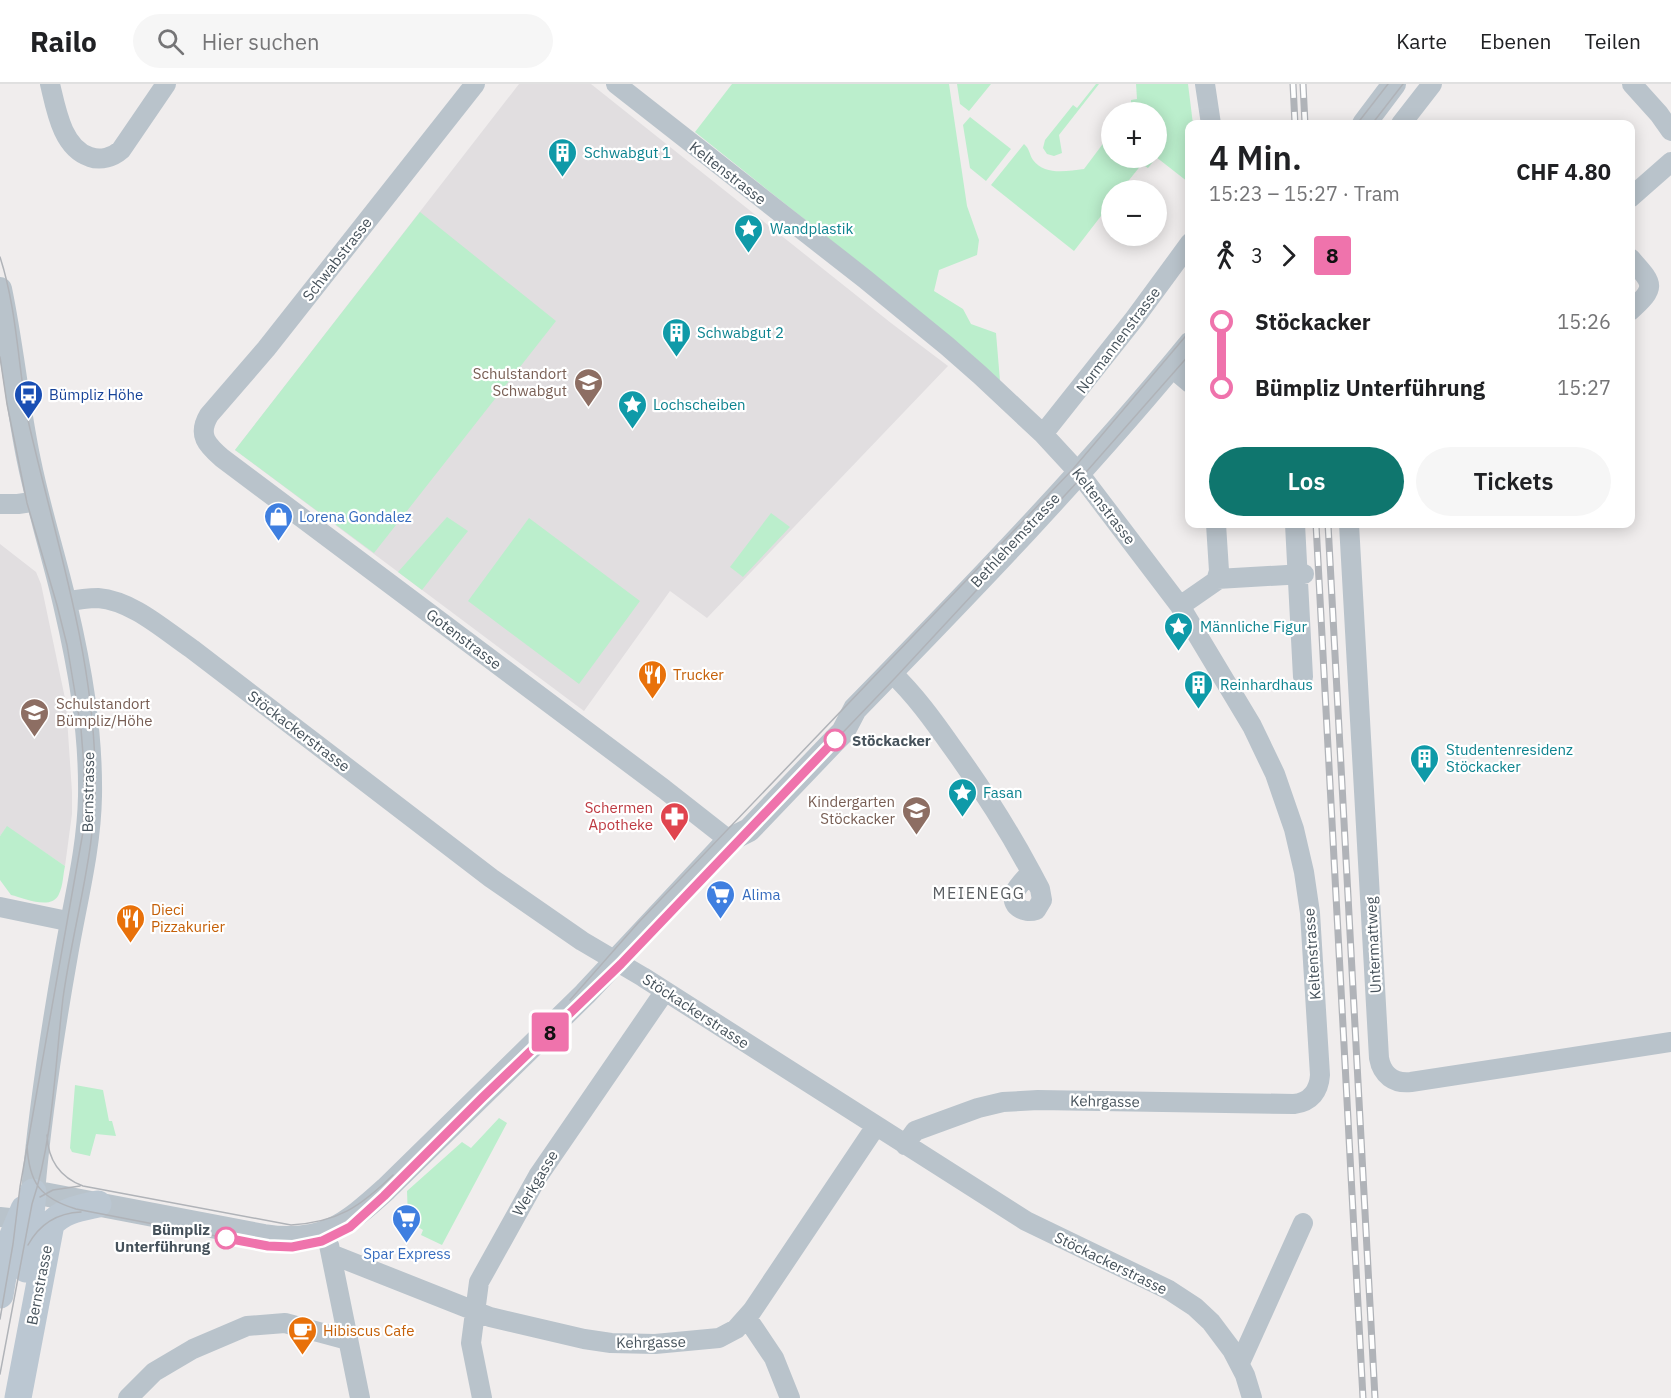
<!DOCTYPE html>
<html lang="de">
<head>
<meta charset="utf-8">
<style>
	:root { --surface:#fff; --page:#f6f6f6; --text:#202124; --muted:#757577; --line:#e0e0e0; --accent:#0f766e }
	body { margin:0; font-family:"IBM Plex Sans",sans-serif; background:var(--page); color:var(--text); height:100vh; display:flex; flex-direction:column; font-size:22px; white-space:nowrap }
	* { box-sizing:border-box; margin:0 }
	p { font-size:20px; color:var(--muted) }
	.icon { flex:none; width:33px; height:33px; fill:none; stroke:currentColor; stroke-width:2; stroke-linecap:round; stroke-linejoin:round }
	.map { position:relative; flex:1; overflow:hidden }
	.panel { position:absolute; left:1185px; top:36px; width:450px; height:408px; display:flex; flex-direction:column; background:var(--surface); border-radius:12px; box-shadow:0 3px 15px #0003 }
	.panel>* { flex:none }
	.badge { padding:0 12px; border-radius:4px; font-size:21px; line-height:39px }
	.buttons { position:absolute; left:1101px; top:18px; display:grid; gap:12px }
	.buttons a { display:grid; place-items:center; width:66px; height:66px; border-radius:50%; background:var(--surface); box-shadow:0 3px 15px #0003; font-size:30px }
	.map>.badge { position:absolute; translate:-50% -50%; box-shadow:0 0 0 3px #fff }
	.legs { display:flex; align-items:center; gap:9px; height:66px; padding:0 24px; font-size:20px }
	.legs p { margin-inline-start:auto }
	.headline { display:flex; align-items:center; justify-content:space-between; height:102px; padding:0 24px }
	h1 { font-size:33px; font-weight:600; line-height:45px }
	.button { display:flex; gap:12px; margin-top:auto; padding:12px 24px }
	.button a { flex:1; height:69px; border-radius:36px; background:var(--accent); color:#fff; font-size:24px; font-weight:600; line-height:69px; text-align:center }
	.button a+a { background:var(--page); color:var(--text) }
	ul { padding:0 24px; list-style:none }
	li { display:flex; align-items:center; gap:21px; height:66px; font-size:22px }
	li i { display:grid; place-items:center; width:9px; height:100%; margin:0 8px; background:currentColor }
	li i::after { content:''; width:15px; height:15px; margin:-8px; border:4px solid; border-radius:50%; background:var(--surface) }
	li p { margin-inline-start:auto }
	li:first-child i { background:linear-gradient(#0000 50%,currentColor 0) }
	li:last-child i { background:linear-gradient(currentColor 50%,#0000 0) }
	header { display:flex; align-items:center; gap:36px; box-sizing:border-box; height:84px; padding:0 30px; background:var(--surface); border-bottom:2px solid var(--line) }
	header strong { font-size:28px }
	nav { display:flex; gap:33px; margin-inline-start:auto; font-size:21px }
	.search { width:420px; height:54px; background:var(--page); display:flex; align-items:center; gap:15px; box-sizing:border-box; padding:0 21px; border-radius:33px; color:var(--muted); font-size:22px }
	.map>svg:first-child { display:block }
	.education { fill:#e1dee0 }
	.green { fill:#bec }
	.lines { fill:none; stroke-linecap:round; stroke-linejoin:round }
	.minor { stroke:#b9c3cb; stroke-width:20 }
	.tertiary { stroke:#b9c3cb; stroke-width:24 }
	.secondary { stroke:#bbc7d2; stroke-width:27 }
	.tram { stroke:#b0b3b8; stroke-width:1.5 }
	.rail-casing { stroke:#b0b3b8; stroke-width:7 }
	.rail { stroke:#fff; stroke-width:4.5; stroke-dasharray:14; stroke-linecap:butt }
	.line-1-casing { stroke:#fff; stroke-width:14 }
	.line-1 { stroke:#ef73ac; stroke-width:9 }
	.stop-1-dot { fill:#fff; stroke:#ef73ac; stroke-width:3 }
	.labels { text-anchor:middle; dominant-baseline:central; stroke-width:4.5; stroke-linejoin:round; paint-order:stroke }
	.culture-label { font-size:15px; fill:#0d838f; stroke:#fff; text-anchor:start }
	.street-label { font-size:15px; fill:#46525b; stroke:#fff }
	.education-label { font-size:15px; fill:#785e54; stroke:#fff; text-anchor:end }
	.transit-label { font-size:15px; fill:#164399; stroke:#fff; text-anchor:start }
	.shop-label { font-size:15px; fill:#366cbe; stroke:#fff; text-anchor:start }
	.food-label { font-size:15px; fill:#c56008; stroke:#fff; text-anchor:start }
	.stop-label { font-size:15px; font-weight:bold; fill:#46525b; stroke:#fff; text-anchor:start }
	.health-label { font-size:15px; fill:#be3a42; stroke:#fff; text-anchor:end }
	.neighbourhood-label { font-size:16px; letter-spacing:1.5px; fill:#5a5e62; stroke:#fff }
</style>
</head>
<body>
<header>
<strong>Railo</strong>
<div class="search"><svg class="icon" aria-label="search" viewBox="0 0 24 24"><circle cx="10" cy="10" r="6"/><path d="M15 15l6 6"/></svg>Hier suchen</div>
<nav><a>Karte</a><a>Ebenen</a><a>Teilen</a></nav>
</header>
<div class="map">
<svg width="1671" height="1314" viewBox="0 0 1671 1314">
	<rect width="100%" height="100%" fill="#f0eded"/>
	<path class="education" d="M 519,0 L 591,0 L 891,239 L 948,282 L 707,534 L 670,507 L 584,627 L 235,366 Z
		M 0,460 L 36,488 L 41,500 L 66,619 L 72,708 L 72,730 L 65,782 L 7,743 L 0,752 Z"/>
	<path class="green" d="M 732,0 L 949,0 L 967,122 L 979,156 L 977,171 L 939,186 L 934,207 L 963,225 L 971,240 L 996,249 L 1000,297 L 907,217 L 695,48 Z
		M 957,0 L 991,0 L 969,27 L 960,20 Z
		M 1096,0 L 1099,0 L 1059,51 L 1062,69 L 1054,72 L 1047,70 L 1043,64 L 1045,56 L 1073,21 L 1077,24 Z
		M 1136,0 L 1188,0 L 1193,40 L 1190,40 L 1190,96 L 1188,98 L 1156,73 L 1156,28 L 1127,28 L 1131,23 L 1131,16 L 1137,15 Z
		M 970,33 L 1011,65 L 986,97 L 970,84 L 963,41 Z
		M 1111,49 L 1112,74 L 1156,74 L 1148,84 L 1142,80 L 1121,106 L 1112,106 L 1111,119 L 1074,167 L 991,101 L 1024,60 C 1030,65 1029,70 1033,76 C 1045,92 1067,87 1084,85 Z
		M 420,128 L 556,237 L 374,469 L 235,366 Z
		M 771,429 L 790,443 L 743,493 L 730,483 Z
		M 447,433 L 468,447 L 422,506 L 398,488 Z
		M 529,434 L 640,517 L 579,600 L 468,517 Z
		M 7,742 L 65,782 C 63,791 63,802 59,810 C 52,827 24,814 11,811 L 0,796 L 0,752 Z
		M 75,1001 L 103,1006 L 109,1037 L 112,1037 L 116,1052 L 96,1050 L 90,1072 L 72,1068 L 70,1064 Z
		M 499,1034 L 507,1039 L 442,1161 L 421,1151 L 423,1146 L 413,1140 L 408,1134 L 407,1107 L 462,1058 L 471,1064 Z"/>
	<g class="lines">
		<path class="minor" d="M 50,0 C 56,25 62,64 90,73 C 101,77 113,73 121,66 L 166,0
			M 475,0 L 266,265 L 209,331 C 197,351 207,361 222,374 L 664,705 L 729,756
			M 616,0 L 865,195 L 947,262 L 980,291 L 1043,350 L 1079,389 L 1180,522 L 1252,642 L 1275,690 L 1294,745 L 1304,788 L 1310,829 L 1320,991 C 1319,1007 1311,1018 1294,1020 L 1038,1016 L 1003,1018 L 978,1024 L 915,1047 L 905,1061
			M 1205,0 L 1211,40
			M 1632,0 L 1659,30 L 1671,47
			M 1401,40 L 1432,0
			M 1630,114 L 1671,78
			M 1630,174 C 1653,200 1658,202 1630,227
			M 1171,283 L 1190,299
			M 1043,350 L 1135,234 L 1190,159
			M 0,420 L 18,420 L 38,417
			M 1295,440 L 1303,593
			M 1349,440 L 1379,974 C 1382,991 1394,1000 1411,998 L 1671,958
			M 1217,495 L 1304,490
			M 65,518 C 75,516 87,514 98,514 C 133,517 164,546 192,565 L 491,794 L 582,857 L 643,893 L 1026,1137 L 1169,1206 L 1195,1223 L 1211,1238 L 1232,1266 L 1245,1291 L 1252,1314
			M 1180,522 L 1216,497 L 1219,487 L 1216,440
			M 891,588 C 915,611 933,636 952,663 C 981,703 1008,745 1031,788 C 1026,794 1018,801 1015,808 C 1009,822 1024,830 1036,826 L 1042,816 L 1040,805 L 1031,788
			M 0,823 L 72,838
			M 0,1133 L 19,1135
			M 329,1161 L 360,1314
			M 331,1170 L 490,1233 L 584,1255 L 611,1259 L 655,1260 L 719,1254 L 736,1245 L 752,1227 L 876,1042
			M 747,1234 L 774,1274 L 790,1314
			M 1240,1279 L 1303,1139
			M 128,1314 L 154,1288 L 193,1265 L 247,1242 L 285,1239 L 348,1256
			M 482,1314 L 471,1259 L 479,1198 L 538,1092 L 665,907"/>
		<path class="tertiary" d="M 1364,40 L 1394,0
			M 0,205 C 12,262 17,320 29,377 C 39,426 54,473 65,520 C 80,584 91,647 90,712 C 89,766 75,818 66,871 C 52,950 40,1029 33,1108 L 264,1152 C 322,1161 345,1142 386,1105 L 585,910 L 729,756 L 749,746 L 835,656 L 843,648 L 855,625 C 970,507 1085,388 1190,260"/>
		<path class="secondary" d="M 26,1185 L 33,1108
			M 0,1211 L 8,1163 L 24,1125
			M 18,1314 L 51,1140 C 64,1126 80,1124 98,1120"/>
		<path class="tram" d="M 1357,40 L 1388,0
			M 1372,40 L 1403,0
			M 0,173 C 17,225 18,282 28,336 C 54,451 92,563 95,682 C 98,763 74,835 63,914 C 55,981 53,1057 32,1120 L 0,1290
			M 0,273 L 7,320 L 27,419 L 57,521 L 67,561 L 81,645 L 84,683 L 83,748 L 20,1103 L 13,1160 L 0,1235
			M 570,916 L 638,839 L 1073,385 L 1190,247
			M 47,1051 C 48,1076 59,1093 83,1102 L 291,1141 C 338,1138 360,1123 393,1091
			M 27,1061 C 29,1099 40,1114 76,1125 L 268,1162 L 292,1163 L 306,1161 L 334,1152 L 350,1143 L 384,1112 L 482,1014 L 621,880 L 896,593 L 1080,395 L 1190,270
			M 40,1113 L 53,1106 L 80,1102
			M 28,1161 C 39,1141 57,1129 81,1128"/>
		<defs>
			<path id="rail" d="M 1293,0 L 1295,40
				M 1303,0 L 1305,40
				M 1316,440 L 1363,1314
				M 1328,440 L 1375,1314"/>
		</defs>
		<use href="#rail" class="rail-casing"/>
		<use href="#rail" class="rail"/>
	</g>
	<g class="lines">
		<defs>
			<path id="line-1" d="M 226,1154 L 268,1162 L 292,1163 L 322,1157 L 350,1143 L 384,1112 L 482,1014 L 621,880 L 835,656"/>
		</defs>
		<use href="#line-1" class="line-1-casing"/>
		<use href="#line-1" class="line-1"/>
	</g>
	<defs>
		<symbol id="building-pin" viewBox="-11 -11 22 30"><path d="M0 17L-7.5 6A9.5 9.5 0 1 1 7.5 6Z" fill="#0f9aa8" stroke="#fff"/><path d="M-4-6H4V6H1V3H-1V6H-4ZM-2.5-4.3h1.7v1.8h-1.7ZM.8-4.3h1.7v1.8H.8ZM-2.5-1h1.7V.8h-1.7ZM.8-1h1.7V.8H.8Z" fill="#fff"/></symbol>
		<symbol id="sight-pin" viewBox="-11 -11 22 30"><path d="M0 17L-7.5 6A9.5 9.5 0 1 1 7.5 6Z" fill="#0f9aa8" stroke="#fff"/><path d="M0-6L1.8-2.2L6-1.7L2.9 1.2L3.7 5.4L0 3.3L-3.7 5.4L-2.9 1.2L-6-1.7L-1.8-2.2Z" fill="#fff"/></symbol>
		<symbol id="school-pin" viewBox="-11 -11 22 30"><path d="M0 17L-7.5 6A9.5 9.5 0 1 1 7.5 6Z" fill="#8d6e63" stroke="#fff"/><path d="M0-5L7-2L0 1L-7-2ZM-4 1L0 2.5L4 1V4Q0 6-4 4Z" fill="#fff"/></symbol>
		<symbol id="bus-pin" viewBox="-11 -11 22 30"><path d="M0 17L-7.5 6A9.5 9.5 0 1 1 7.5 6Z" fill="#1a4fb4" stroke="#fff"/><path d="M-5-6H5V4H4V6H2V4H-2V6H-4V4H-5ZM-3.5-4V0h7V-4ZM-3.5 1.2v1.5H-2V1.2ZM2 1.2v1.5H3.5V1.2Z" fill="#fff"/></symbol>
		<symbol id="shop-pin" viewBox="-11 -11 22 30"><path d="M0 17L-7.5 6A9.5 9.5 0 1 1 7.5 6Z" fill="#3f7fe0" stroke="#fff"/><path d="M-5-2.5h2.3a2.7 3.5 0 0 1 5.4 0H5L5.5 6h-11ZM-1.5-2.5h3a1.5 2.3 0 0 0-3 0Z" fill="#fff"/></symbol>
		<symbol id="restaurant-pin" viewBox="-11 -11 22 30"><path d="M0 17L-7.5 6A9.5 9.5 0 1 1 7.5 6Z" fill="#e8710a" stroke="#fff"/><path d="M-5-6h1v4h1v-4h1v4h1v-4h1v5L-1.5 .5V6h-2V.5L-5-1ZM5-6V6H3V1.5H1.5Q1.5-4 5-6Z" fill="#fff"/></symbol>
		<symbol id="pharmacy-pin" viewBox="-11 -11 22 30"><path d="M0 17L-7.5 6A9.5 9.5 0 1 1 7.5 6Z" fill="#e0444e" stroke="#fff"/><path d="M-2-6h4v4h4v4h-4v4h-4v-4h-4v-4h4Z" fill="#fff"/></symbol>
		<symbol id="supermarket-pin" viewBox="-11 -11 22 30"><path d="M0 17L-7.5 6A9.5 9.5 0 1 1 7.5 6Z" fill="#3f7fe0" stroke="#fff"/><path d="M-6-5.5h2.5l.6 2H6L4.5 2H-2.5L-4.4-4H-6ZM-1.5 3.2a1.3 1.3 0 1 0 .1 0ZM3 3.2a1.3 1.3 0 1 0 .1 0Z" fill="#fff"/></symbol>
		<symbol id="cafe-pin" viewBox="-11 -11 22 30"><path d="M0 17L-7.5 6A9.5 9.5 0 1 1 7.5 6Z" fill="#e8710a" stroke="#fff"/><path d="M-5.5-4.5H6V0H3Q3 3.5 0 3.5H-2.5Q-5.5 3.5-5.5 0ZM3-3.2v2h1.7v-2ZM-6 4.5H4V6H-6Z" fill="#fff"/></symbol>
	</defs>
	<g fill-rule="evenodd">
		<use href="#building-pin" x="546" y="52" width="33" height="45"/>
		<use href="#sight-pin" x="732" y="128" width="33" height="45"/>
		<use href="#building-pin" x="660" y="232" width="33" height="45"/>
		<use href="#school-pin" x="572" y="282" width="33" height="45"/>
		<use href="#bus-pin" x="12" y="294" width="33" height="45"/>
		<use href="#sight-pin" x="616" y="304" width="33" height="45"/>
		<use href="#shop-pin" x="262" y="416" width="33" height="45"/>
		<use href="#sight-pin" x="1162" y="526" width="33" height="45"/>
		<use href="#restaurant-pin" x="636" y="574" width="33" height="45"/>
		<use href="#building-pin" x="1182" y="584" width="33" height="45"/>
		<use href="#school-pin" x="18" y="612" width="33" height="45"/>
		<use href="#building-pin" x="1408" y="658" width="33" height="45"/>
		<use href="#sight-pin" x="946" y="692" width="33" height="45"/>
		<use href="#school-pin" x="900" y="710" width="33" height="45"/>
		<use href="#pharmacy-pin" x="658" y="716" width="33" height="45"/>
		<use href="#supermarket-pin" x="704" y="794" width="33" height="45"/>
		<use href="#restaurant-pin" x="114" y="818" width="33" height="45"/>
		<use href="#supermarket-pin" x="390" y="1118" width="33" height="45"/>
		<use href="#cafe-pin" x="286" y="1230" width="33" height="45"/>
	</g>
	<g class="stop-1-dot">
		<circle cx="835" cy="656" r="10"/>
		<circle cx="226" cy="1154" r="10"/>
	</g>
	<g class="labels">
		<g class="culture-label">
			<text x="584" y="68">Schwabgut 1</text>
			<text x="770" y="144">Wandplastik</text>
			<text x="697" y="248">Schwabgut 2</text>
			<text x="653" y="320">Lochscheiben</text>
			<text x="1200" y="542">Männliche Figur</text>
			<text x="1220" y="600">Reinhardhaus</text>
			<text x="1446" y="665">Studentenresidenz<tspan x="1446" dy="17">Stöckacker</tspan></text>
			<text x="983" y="708">Fasan</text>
		</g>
		<g class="street-label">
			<text transform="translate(728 89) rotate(38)">Keltenstrasse</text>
			<text transform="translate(337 175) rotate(-52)">Schwabstrasse</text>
			<text transform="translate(1118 256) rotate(-53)">Normannenstrasse</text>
			<text transform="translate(1104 422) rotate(52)">Keltenstrasse</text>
			<text transform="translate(1015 456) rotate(-47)">Bethlehemstrasse</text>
			<text transform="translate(464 555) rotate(37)">Gotenstrasse</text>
			<text transform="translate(299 647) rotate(37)">Stöckackerstrasse</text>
			<text transform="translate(88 708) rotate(-89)">Bernstrasse</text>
			<text transform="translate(1373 861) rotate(-93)">Untermattweg</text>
			<text transform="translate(1312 870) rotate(-94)">Keltenstrasse</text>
			<text transform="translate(696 927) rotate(33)">Stöckackerstrasse</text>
			<text transform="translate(1105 1017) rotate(1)">Kehrgasse</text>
			<text transform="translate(535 1099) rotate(-59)">Werkgasse</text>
			<text transform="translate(1111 1179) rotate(26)">Stöckackerstrasse</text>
			<text transform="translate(39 1201) rotate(-79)">Bernstrasse</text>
			<text transform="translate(651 1258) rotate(-1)">Kehrgasse</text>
		</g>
		<g class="education-label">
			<text x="567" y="289">Schulstandort<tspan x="567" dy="17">Schwabgut</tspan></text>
			<text x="56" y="619" text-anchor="start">Schulstandort<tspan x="56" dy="17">Bümpliz/Höhe</tspan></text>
			<text x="895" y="717">Kindergarten<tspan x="895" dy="17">Stöckacker</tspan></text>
		</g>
		<g class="transit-label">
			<text x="49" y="310">Bümpliz Höhe</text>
		</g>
		<g class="shop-label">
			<text x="299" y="432">Lorena Gondalez</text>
			<text x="742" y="810">Alima</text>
			<text x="407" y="1169" text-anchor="middle">Spar Express</text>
		</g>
		<g class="food-label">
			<text x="673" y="590">Trucker</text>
			<text x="151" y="825">Dieci<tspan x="151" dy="17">Pizzakurier</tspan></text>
			<text x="323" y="1246">Hibiscus Cafe</text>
		</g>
		<g class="stop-label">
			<text x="852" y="656">Stöckacker</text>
			<text x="210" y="1145" text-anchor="end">Bümpliz<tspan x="210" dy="17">Unterführung</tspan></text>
		</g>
		<g class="health-label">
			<text x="653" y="723">Schermen<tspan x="653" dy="17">Apotheke</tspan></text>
		</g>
		<g class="neighbourhood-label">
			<text x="979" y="809">MEIENEGG</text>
		</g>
	</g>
</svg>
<div class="buttons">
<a>+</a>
<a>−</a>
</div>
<b class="badge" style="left:550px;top:948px;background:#ef73ac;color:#111">8</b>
<section class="panel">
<div class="headline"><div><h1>4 Min.</h1><p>15:23 – 15:27 · Tram</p></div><b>CHF 4.80</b></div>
<div class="legs"><svg class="icon" aria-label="walk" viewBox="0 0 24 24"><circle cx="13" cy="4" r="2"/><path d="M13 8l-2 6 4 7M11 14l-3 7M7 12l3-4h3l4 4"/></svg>3<svg class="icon" aria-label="forward" viewBox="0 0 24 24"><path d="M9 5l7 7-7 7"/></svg><b class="badge" style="background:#ef73ac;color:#111">8</b></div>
<ul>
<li><i style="color:#ef73ac"></i><b>Stöckacker</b><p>15:26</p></li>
<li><i style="color:#ef73ac"></i><b>Bümpliz Unterführung</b><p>15:27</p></li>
</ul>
<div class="button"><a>Los</a><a>Tickets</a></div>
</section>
</div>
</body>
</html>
